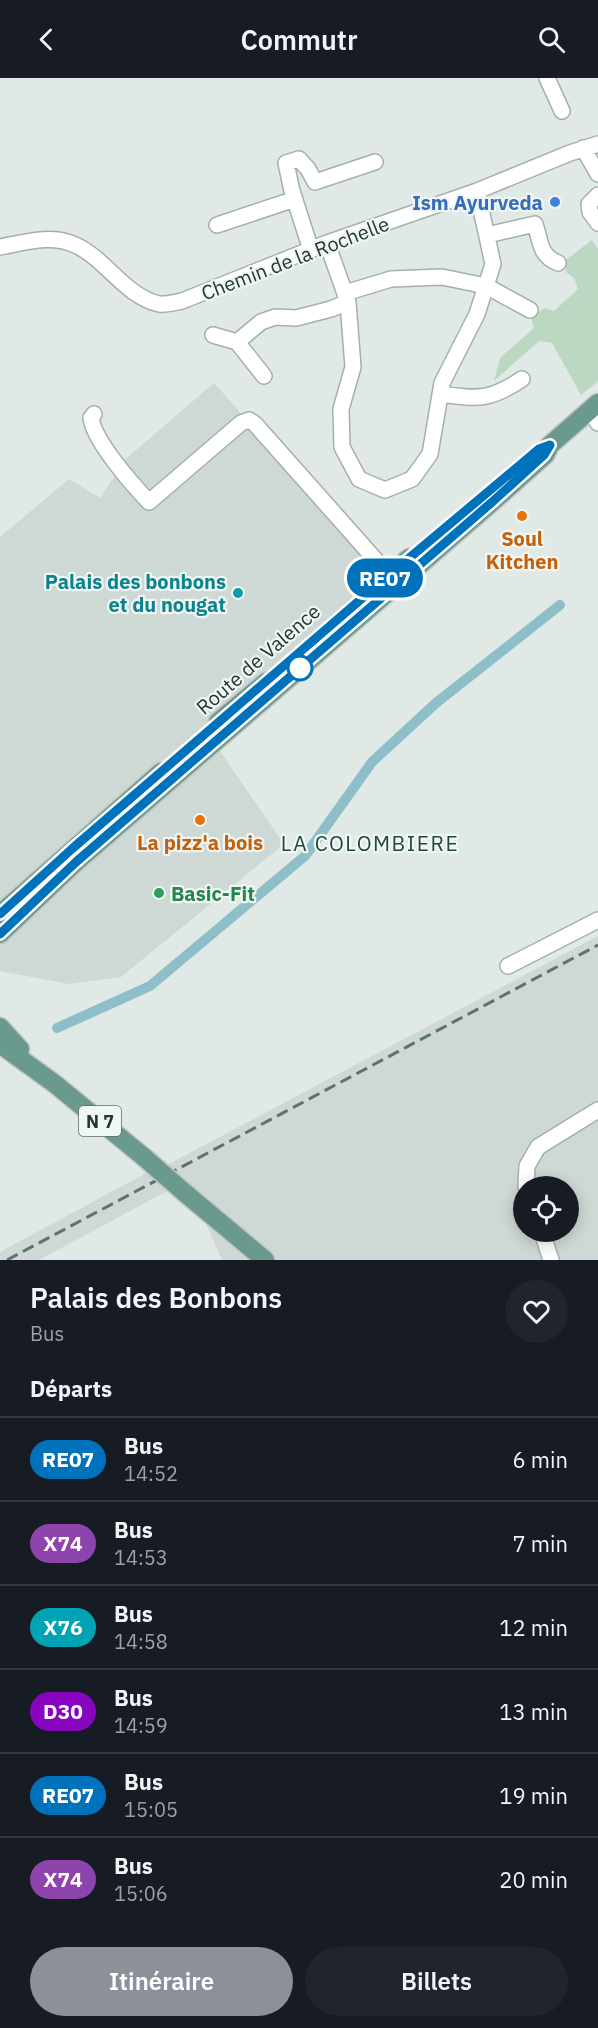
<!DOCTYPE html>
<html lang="fr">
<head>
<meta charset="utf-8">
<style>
	:root { --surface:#171b24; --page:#20242c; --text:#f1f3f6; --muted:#9ea1a6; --line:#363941; --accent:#8c9099 }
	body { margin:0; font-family:"IBM Plex Sans",sans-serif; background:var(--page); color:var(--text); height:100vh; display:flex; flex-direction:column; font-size:22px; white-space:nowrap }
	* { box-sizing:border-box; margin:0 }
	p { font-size:20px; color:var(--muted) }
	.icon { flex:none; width:33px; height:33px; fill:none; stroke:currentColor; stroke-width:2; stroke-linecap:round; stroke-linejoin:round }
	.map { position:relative; height:1182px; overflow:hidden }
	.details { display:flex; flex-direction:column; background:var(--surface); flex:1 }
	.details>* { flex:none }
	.badge { padding:0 12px; border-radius:20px; font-size:21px; line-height:39px }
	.controls { position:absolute; left:513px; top:1098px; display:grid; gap:12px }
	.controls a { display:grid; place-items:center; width:66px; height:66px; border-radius:50%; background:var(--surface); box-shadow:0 3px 15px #0003; font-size:30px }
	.map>.badge { position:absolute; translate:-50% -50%; box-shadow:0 0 0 3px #fff }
	h2 { padding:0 30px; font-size:22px; line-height:54px }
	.round { display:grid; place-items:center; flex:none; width:63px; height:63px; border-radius:32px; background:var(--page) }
	.head { display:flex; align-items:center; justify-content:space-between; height:102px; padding:0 30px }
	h1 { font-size:28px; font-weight:600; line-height:45px }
	.primary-button { display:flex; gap:12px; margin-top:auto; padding:12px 30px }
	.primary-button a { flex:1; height:69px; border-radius:36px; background:var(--accent); color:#fff; font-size:24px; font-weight:600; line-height:69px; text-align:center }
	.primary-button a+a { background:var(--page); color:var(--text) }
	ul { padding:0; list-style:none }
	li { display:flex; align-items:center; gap:18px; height:84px; padding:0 30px; border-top:2px solid var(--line) }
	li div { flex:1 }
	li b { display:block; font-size:22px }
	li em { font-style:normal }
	li .badge { min-width:66px; font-weight:700; text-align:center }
	header { display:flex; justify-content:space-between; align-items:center; height:78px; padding:0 30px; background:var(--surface); font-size:27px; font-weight:600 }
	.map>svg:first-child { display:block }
	.built { fill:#ced8d4; fill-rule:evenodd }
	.green { fill:#bbd8c3 }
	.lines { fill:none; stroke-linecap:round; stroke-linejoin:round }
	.canal { stroke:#8ebec8; stroke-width:10 }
	.minor-casing { stroke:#a4b0ac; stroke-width:18 }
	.major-casing { stroke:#bdc3c2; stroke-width:21 }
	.minor { stroke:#fff; stroke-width:15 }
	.major { stroke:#6a998e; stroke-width:18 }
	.rail { stroke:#5d736d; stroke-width:3; stroke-dasharray:12 6; stroke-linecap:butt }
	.major-bridge-casing { stroke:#bdc3c2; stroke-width:21; stroke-linecap:butt }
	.major-bridge { stroke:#6a998e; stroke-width:18 }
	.line-casing { stroke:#fff; stroke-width:14 }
	.line { stroke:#0072bc; stroke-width:9 }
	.shop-dot { fill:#3f7fe0; stroke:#f0f6f3; stroke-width:2 }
	.food-dot { fill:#e8710a; stroke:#f0f6f3; stroke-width:2 }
	.culture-dot { fill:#0f9aa8; stroke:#f0f6f3; stroke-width:2 }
	.stop-dot { fill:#fff; stroke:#0072bc; stroke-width:3 }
	.leisure-dot { fill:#2e9e5b; stroke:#f0f6f3; stroke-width:2 }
	.labels { text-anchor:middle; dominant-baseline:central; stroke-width:4.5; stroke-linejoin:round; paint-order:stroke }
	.shield { fill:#f0f6f3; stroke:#60706c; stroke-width:1.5 }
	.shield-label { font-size:18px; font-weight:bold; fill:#233732 }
	.shop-label { font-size:20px; font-weight:bold; fill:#366cbe; stroke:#f0f6f3; text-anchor:end }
	.street-label { font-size:20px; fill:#233732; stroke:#f0f6f3 }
	.food-label { font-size:20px; font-weight:bold; fill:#c56008; stroke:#f0f6f3 }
	.culture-label { font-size:20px; font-weight:bold; fill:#0d838f; stroke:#f0f6f3; text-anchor:end }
	.leisure-label { font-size:20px; font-weight:bold; fill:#27864d; stroke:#f0f6f3; text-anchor:start }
	.neighbourhood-label { font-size:21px; letter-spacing:1.5px; fill:#21463e; stroke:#f0f6f3 }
</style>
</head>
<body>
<header><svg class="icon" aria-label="back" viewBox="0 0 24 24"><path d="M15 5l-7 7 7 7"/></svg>Commutr<svg class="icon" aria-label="search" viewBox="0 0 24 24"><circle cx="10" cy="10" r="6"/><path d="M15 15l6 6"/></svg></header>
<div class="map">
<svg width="598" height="1182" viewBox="0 0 598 1182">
	<rect width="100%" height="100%" fill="#e0e9e5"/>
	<path class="built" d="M 214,305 L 383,495 L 204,650 L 284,766 L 121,899 L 69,906 L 0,893 L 0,459 L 69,401 L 100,420 L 127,380 Z
		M 598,858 L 598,1182 L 222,1182 L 190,1109 L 165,1088 ZM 524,1108 L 568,1108 L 568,1154 L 524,1154 Z
		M 148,1094 L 169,1112 L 39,1182 L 0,1182 L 0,1174 Z"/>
	<path class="green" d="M 592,162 L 598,171 L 598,303 L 581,317 L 552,265 L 539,263 L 494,303 L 500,280 L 534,250 L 531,240 L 544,230 L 554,233 L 578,211 L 574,200 L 566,194 L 566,182 Z"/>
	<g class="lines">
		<path class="canal" d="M 57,950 L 150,908 L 305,778 L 372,684 L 436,625 L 560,527"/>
		<defs>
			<path id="minor" d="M 547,0 L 562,33
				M 583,70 L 598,96
				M 598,117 L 589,126 L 590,134 L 598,145
				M 217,147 L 295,121
				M 487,157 L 535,146 C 541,164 539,177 558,185
				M 327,165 L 348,224 L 353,289 L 341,331 L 342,369 L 359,401 L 385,412 L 412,401 L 430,376 L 442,305 L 477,236 L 493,186 L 477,113
				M 0,169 C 23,165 50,156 73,166 C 105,179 124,218 159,226 C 166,227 176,224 182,223 L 327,165 L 477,113 L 570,75 L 598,66
				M 311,172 L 292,113 L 286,85 L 299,81 L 308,91 L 315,104 L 375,84
				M 345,215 L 391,201 L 442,199 L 486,208 L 530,232
				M 213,257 L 237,264
				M 264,298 L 237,264 L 261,244 L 275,239 L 296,240 L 331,231 L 348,224
				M 440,316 C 478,321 489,323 522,301
				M 590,333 L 598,345
				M 94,336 L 91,340 C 94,363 132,406 149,424 L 241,345 L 249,342 L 255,346 L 389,497
				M 508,888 L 598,842
				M 526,1108 L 527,1088 L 538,1069 L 598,1032
				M 542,1154 L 551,1182"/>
			<path id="major" d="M 366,517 L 409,480
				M 218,644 L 266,604
				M 0,836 L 161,694
				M 0,856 L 76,784 L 491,425 L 545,377 L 550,367 L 598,325
				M 0,949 L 20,971
				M 0,966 L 55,1006 L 145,1080
				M 185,1115 L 265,1182"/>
		</defs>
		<use href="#minor" class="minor-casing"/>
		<use href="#major" class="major-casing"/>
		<use href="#minor" class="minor"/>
		<use href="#major" class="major"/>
		<path class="rail" d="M 7,1182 L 598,867"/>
		<defs>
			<path id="major-bridge" d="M 145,1080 L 185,1115"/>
		</defs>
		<use href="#major-bridge" class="major-bridge-casing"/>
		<use href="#major-bridge" class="major-bridge"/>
	</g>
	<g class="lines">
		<defs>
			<path id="line" d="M 0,836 L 73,770 L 389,497 L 539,371 L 550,367 L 544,377 L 491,425 L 76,784 L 0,856"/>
		</defs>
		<use href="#line" class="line-casing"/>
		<use href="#line" class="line"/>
	</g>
	<circle class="shop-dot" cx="555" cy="124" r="6"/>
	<g class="food-dot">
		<circle cx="522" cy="438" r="6"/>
		<circle cx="200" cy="742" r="6"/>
	</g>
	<circle class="culture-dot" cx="238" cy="515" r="6"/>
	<circle class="stop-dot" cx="300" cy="590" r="12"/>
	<circle class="leisure-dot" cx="159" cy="815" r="6"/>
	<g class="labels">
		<rect class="shield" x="79" y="1028" width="42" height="30" rx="4.5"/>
		<g class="shield-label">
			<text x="100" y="1043">N 7</text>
		</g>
		<g class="shop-label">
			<text x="543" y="124">Ism Ayurveda</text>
		</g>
		<g class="street-label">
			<text transform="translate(295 180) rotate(-21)">Chemin de la Rochelle</text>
			<text transform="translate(258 581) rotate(-41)">Route de Valence</text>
		</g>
		<g class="food-label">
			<text x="522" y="460">Soul<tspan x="522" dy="23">Kitchen</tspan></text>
			<text x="200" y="764">La pizz'a bois</text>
		</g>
		<g class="culture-label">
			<text x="226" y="503">Palais des bonbons<tspan x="226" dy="23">et du nougat</tspan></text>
		</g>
		<g class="leisure-label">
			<text x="171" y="815">Basic-Fit</text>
		</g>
		<g class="neighbourhood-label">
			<text x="370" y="765">LA COLOMBIERE</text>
		</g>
	</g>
</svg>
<div class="controls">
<a><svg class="icon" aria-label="locate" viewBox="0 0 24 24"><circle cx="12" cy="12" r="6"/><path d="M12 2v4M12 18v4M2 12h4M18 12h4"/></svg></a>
</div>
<b class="badge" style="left:385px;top:500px;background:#0072bc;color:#fff">RE07</b>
</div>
<section class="details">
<div class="head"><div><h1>Palais des Bonbons</h1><p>Bus</p></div><a class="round"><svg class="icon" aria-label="heart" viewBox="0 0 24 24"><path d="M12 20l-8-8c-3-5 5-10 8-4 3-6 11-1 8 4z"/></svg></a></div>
<h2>Départs</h2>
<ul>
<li><span class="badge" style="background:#0072bc;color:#fff">RE07</span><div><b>Bus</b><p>14:52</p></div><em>6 min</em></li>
<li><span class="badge" style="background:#8e44ad;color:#fff">X74</span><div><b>Bus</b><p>14:53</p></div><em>7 min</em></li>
<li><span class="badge" style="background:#00a3b4;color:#fff">X76</span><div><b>Bus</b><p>14:58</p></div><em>12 min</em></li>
<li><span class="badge" style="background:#8705be;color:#fff">D30</span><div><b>Bus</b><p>14:59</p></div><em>13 min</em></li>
<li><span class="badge" style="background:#0072bc;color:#fff">RE07</span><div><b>Bus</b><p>15:05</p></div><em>19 min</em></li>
<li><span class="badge" style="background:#8e44ad;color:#fff">X74</span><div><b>Bus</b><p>15:06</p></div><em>20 min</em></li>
</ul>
<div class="primary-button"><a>Itinéraire</a><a>Billets</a></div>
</section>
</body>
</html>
